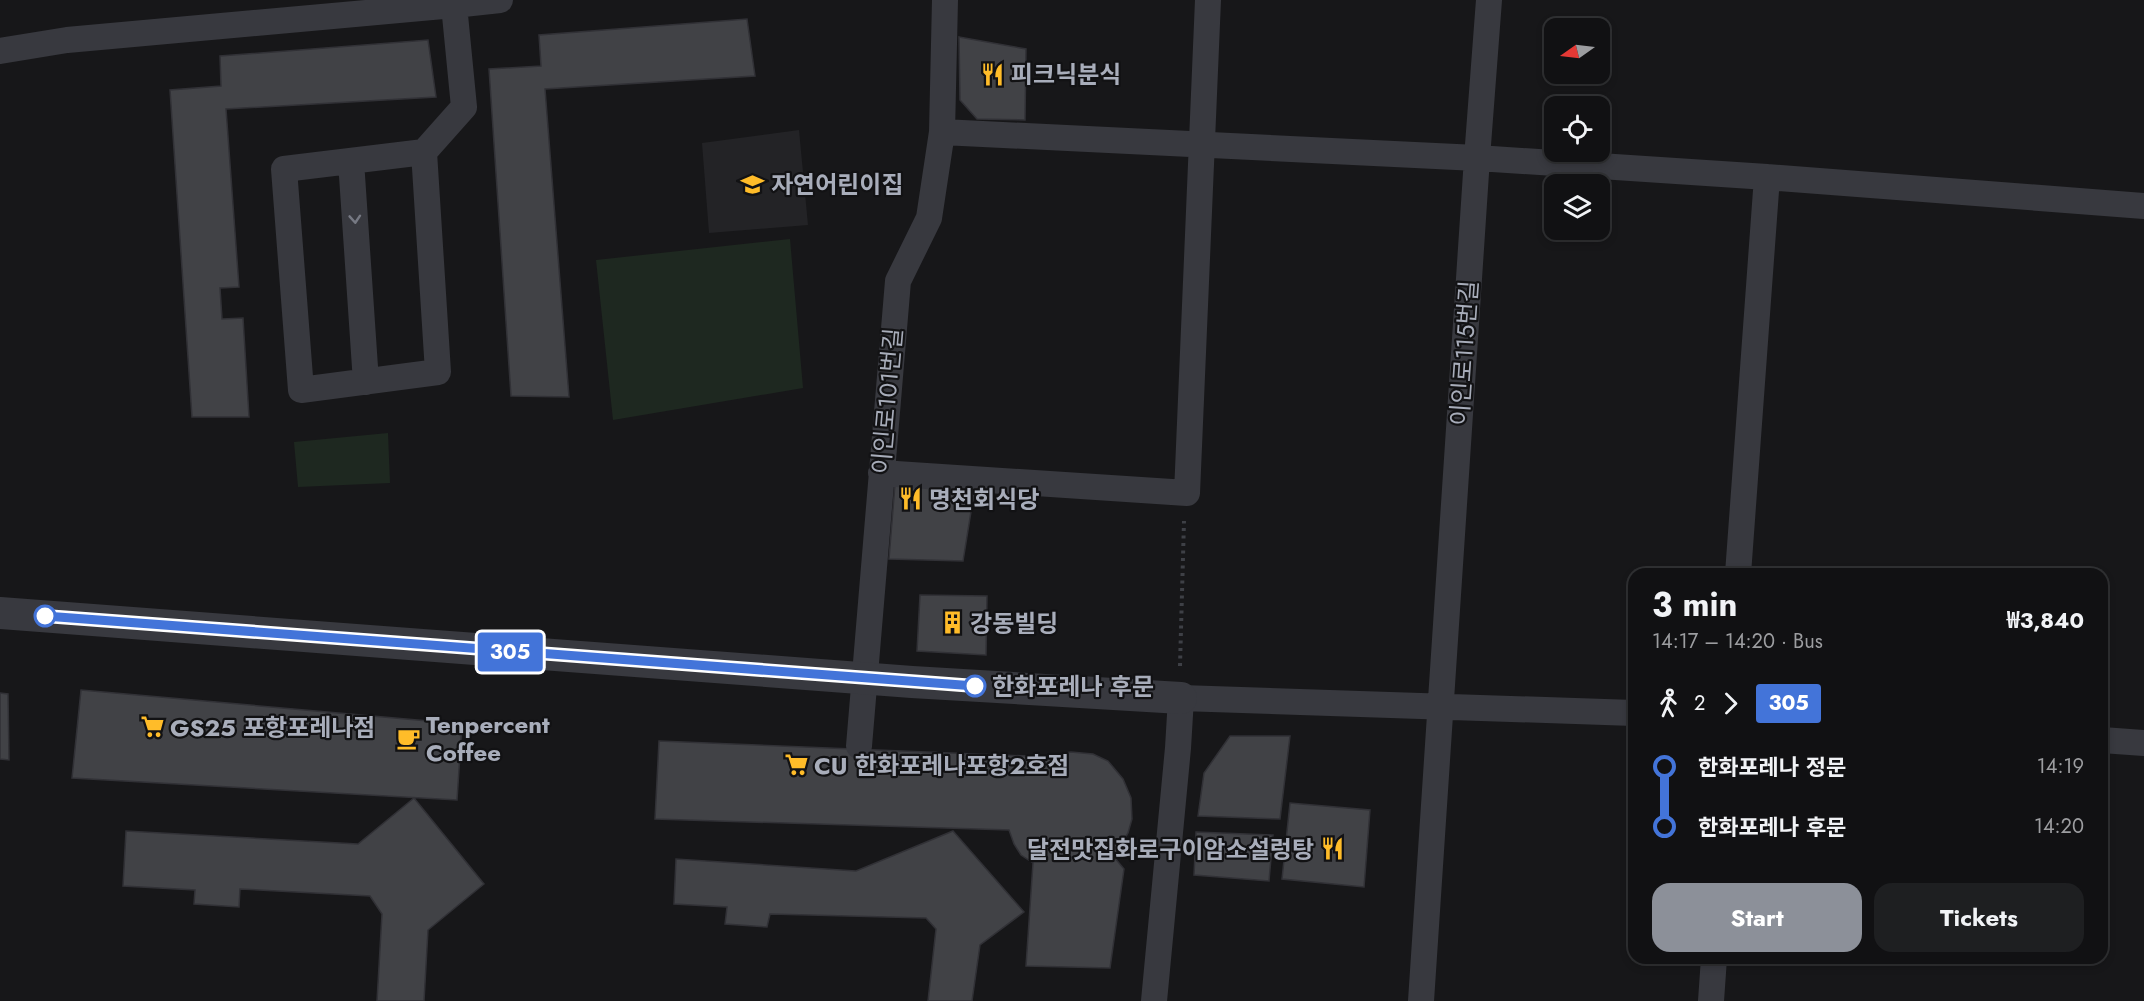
<!DOCTYPE html>
<html lang="en">
<head>
<meta charset="utf-8">
<style>
	:root { --surface:#111113; --page:#1e1f21; --text:#f1f3f6; --muted:#9c9da0; --line:#303133; --accent:#8c9099 }
	body { margin:0; font-family:Jost,"Noto Sans KR",sans-serif; background:var(--page); color:var(--text); height:100vh; display:flex; flex-direction:column; font-size:22px; white-space:nowrap }
	* { box-sizing:border-box; margin:0 }
	p { font-size:20px; color:var(--muted) }
	.icon { flex:none; width:33px; height:33px; fill:none; stroke:currentColor; stroke-width:2; stroke-linecap:round; stroke-linejoin:round }
	.map { position:relative; flex:1; overflow:hidden }
	.drawer { position:absolute; left:1628px; top:568px; width:480px; height:396px; display:flex; flex-direction:column; background:var(--surface); border-radius:18px; box-shadow:0 3px 9px #0003,0 0 0 2px var(--line) }
	.drawer>* { flex:none }
	.badge { padding:0 12px; border-radius:4px; font-size:21px; line-height:39px }
	.needle { width:39px; rotate:256deg }
	.controls { position:absolute; left:1544px; top:18px; display:grid; gap:12px }
	.controls a { display:grid; place-items:center; width:66px; height:66px; border-radius:12px; background:var(--surface); box-shadow:0 3px 9px #0003,0 0 0 2px var(--line); font-size:30px }
	.map>.badge { position:absolute; translate:-50% -50%; box-shadow:0 0 0 3px #fff }
	.legs { display:flex; align-items:center; gap:9px; height:66px; padding:0 24px; font-size:20px }
	.legs p { margin-inline-start:auto }
	.summary { display:flex; align-items:center; justify-content:space-between; height:102px; padding:0 24px }
	h1 { font-size:33px; font-weight:700; line-height:45px }
	.cta { display:flex; gap:12px; margin-top:auto; padding:12px 24px }
	.cta a { flex:1; height:69px; border-radius:18px; background:var(--accent); color:#fff; font-size:24px; font-weight:700; line-height:69px; text-align:center }
	.cta a+a { background:var(--page); color:var(--text) }
	ul { padding:0 24px; list-style:none }
	li { display:flex; align-items:center; gap:21px; height:60px; font-size:22px }
	li i { display:grid; place-items:center; width:9px; height:100%; margin:0 8px; background:currentColor }
	li i::after { content:''; width:15px; height:15px; margin:-8px; border:4px solid; border-radius:50%; background:var(--surface) }
	li p { margin-inline-start:auto }
	li:first-child i { background:linear-gradient(#0000 50%,currentColor 0) }
	li:last-child i { background:linear-gradient(currentColor 50%,#0000 0) }
	.map>svg:first-child { display:block }
	.built { fill:#232326 }
	.green { fill:#1e2820 }
	.building { fill:#414246; stroke:#313136; stroke-width:1.5 }
	.lines { fill:none; stroke-linecap:round; stroke-linejoin:round }
	.path { stroke:#3e4046; stroke-width:4; stroke-dasharray:3 4.5; stroke-linecap:butt }
	.minor { stroke:#38393f; stroke-width:26 }
	.tertiary { stroke:#38393f; stroke-width:32 }
	.oneway { stroke:#767983 }
	.line-1-casing { stroke:#fff; stroke-width:14 }
	.line-1 { stroke:#4374d9; stroke-width:9 }
	.stop-1-dot { fill:#fff; stroke:#4374d9; stroke-width:3 }
	.labels { text-anchor:middle; dominant-baseline:central; stroke-width:4.5; stroke-linejoin:round; paint-order:stroke }
	.poi-label { font-size:24px; font-weight:bold; fill:#a8adba; stroke:#121214; text-anchor:start }
	.street-label { font-size:24px; fill:#a8adba; stroke:#121214 }
	.stop-label { font-size:24px; font-weight:bold; fill:#a8adba; stroke:#121214; text-anchor:start }
</style>
</head>
<body>
<div class="map">
<svg width="2144" height="1001" viewBox="0 0 2144 1001">
	<rect width="100%" height="100%" fill="#171719"/>
	<path class="built" d="M 799,130 L 808,225 L 709,233 L 702,143 Z"/>
	<path class="green" d="M 790,239 L 803,388 L 613,420 L 596,260 Z
		M 388,433 L 390,483 L 298,487 L 294,442 Z"/>
	<path class="building" d="M 747,19 L 755,76 L 545,89 L 569,397 L 511,396 L 489,69 L 541,66 L 539,35 Z
		M 959,37 L 1026,49 L 1025,120 L 977,119 L 960,100 Z
		M 428,40 L 436,97 L 226,109 L 239,287 L 220,288 L 222,319 L 243,318 L 249,417 L 192,417 L 170,90 L 221,86 L 220,56 Z
		M 895,484 L 975,487 L 963,561 L 889,559 Z
		M 920,595 L 987,596 L 986,655 L 917,651 Z
		M 81,690 L 462,724 L 457,800 L 72,778 Z
		M 0,693 L 8,694 L 9,760 L 0,759 Z
		M 1230,736 L 1290,736 L 1280,819 L 1198,816 L 1204,773 Z
		M 659,741 L 1027,756 L 1030,763 L 1037,758 L 1071,752 L 1093,754 L 1108,761 L 1123,779 L 1131,798 L 1132,819 L 1128,833 L 1114,857 L 1124,869 L 1110,968 L 1026,966 L 1033,863 L 1021,855 L 1014,844 L 1009,830 L 655,819 Z
		M 414,798 L 484,884 L 428,930 L 424,1001 L 377,1001 L 382,914 L 370,896 L 240,889 L 239,907 L 194,904 L 195,890 L 123,886 L 126,831 L 358,844 Z
		M 1290,803 L 1370,810 L 1364,887 L 1282,879 Z
		M 953,831 L 1024,912 L 980,945 L 972,1001 L 928,1001 L 936,929 L 926,918 L 770,914 L 767,927 L 725,924 L 727,907 L 674,904 L 676,859 L 856,871 Z
		M 1196,832 L 1273,835 L 1269,881 L 1194,875 Z"/>
	<g class="lines">
		<path class="path" d="M 1180,666 L 1184,521"/>
		<path class="minor" d="M 945,0 L 942,132 L 1477,158 L 1767,177 L 2144,206
			M 0,51 L 67,40 L 454,5 L 452,0
			M 424,152 L 438,372 L 301,390 L 284,169 L 424,152 L 464,107 L 454,5 L 500,0
			M 351,161 L 366,382
			M 881,473 L 1187,493 L 1208,0
			M 1738,574 L 1767,177
			M 2102,740 L 2144,743
			M 859,746 L 898,281 L 929,218 L 942,132
			M 1154,1001 L 1178,748 L 1181,698 L 1634,713
			M 1421,1001 L 1477,158 L 1489,0
			M 1711,1001 L 1714,958"/>
		<path class="tertiary" d="M 0,613 L 912,682 L 1181,698"/>
	</g>
	<defs><path id="oneway-chevron" d="M-2-3.5L2.5 0L-2 3.5" fill="none" stroke-width="1.6" stroke-linecap="round" stroke-linejoin="round" transform="scale(1.5)"/></defs>
	<use class="oneway" href="#oneway-chevron" transform="translate(355 219) rotate(86)"/>
	<g class="lines">
		<defs>
			<path id="line-1" d="M 45,616 L 975,686"/>
		</defs>
		<use href="#line-1" class="line-1-casing"/>
		<use href="#line-1" class="line-1"/>
	</g>
	<defs>
		<symbol id="restaurant-bare" viewBox="-9 -9 18 18"><path d="M-5-6h1v4h1v-4h1v4h1v-4h1v5L-1.5 .5V6h-2V.5L-5-1ZM5-6V6H3V1.5H1.5Q1.5-4 5-6Z" fill="#ffbc29" stroke="#121214" stroke-width="2.5" paint-order="stroke"/></symbol>
		<symbol id="school-bare" viewBox="-9 -9 18 18"><path d="M0-5L7-2L0 1L-7-2ZM-4 1L0 2.5L4 1V4Q0 6-4 4Z" fill="#ffbc29" stroke="#121214" stroke-width="2.5" paint-order="stroke"/></symbol>
		<symbol id="building-bare" viewBox="-9 -9 18 18"><path d="M-4-6H4V6H1V3H-1V6H-4ZM-2.5-4.3h1.7v1.8h-1.7ZM.8-4.3h1.7v1.8H.8ZM-2.5-1h1.7V.8h-1.7ZM.8-1h1.7V.8H.8Z" fill="#ffbc29" stroke="#121214" stroke-width="2.5" paint-order="stroke"/></symbol>
		<symbol id="supermarket-bare" viewBox="-9 -9 18 18"><path d="M-6-5.5h2.5l.6 2H6L4.5 2H-2.5L-4.4-4H-6ZM-1.5 3.2a1.3 1.3 0 1 0 .1 0ZM3 3.2a1.3 1.3 0 1 0 .1 0Z" fill="#ffbc29" stroke="#121214" stroke-width="2.5" paint-order="stroke"/></symbol>
		<symbol id="cafe-bare" viewBox="-9 -9 18 18"><path d="M-5.5-4.5H6V0H3Q3 3.5 0 3.5H-2.5Q-5.5 3.5-5.5 0ZM3-3.2v2h1.7v-2ZM-6 4.5H4V6H-6Z" fill="#ffbc29" stroke="#121214" stroke-width="2.5" paint-order="stroke"/></symbol>
	</defs>
	<g fill-rule="evenodd">
		<use href="#restaurant-bare" x="976" y="58" width="33" height="33"/>
		<use href="#school-bare" x="736" y="168" width="33" height="33"/>
		<use href="#restaurant-bare" x="894" y="482" width="33" height="33"/>
		<use href="#building-bare" x="936" y="606" width="33" height="33"/>
		<use href="#supermarket-bare" x="136" y="710" width="33" height="33"/>
		<use href="#cafe-bare" x="392" y="722" width="33" height="33"/>
		<use href="#supermarket-bare" x="780" y="748" width="33" height="33"/>
		<use href="#restaurant-bare" x="1316" y="832" width="33" height="33"/>
	</g>
	<g class="stop-1-dot">
		<circle cx="45" cy="616" r="10"/>
		<circle cx="975" cy="686" r="10"/>
	</g>
	<g class="labels">
		<g class="poi-label">
			<text x="1011" y="74">피크닉분식</text>
			<text x="771" y="184">자연어린이집</text>
			<text x="929" y="499">명천회식당</text>
			<text x="970" y="623">강동빌딩</text>
			<text x="426" y="724">Tenpercent<tspan x="426" dy="28">Coffee</tspan></text>
			<text x="170" y="727">GS25 포항포레나점</text>
			<text x="814" y="765">CU 한화포레나포항2호점</text>
			<text x="1314" y="849" text-anchor="end">달전맛집화로구이암소설렁탕</text>
		</g>
		<g class="street-label">
			<text transform="translate(1464 353) rotate(-86)">이인로115번길</text>
			<text transform="translate(887 401) rotate(-85)">이인로101번길</text>
		</g>
		<g class="stop-label">
			<text x="992" y="686">한화포레나 후문</text>
		</g>
	</g>
</svg>
<div class="controls">
<a><svg class="needle" viewBox="-14 -14 28 28"><path d="M0-13l5 13h-10z" fill="#e53935"/><path d="M0 13l5-13h-10z" fill="#9c9da0"/></svg></a>
<a><svg class="icon" aria-label="locate" viewBox="0 0 24 24"><circle cx="12" cy="12" r="6"/><path d="M12 2v4M12 18v4M2 12h4M18 12h4"/></svg></a>
<a><svg class="icon" aria-label="layers" viewBox="0 0 24 24"><path d="M12 4l9 5-9 5-9-5zM3 14l9 5 9-5"/></svg></a>
</div>
<b class="badge" style="left:510px;top:652px;background:#4374d9;color:#fff">305</b>
<section class="drawer">
<div class="summary"><div><h1>3 min</h1><p>14:17 – 14:20 · Bus</p></div><b>₩3,840</b></div>
<div class="legs"><svg class="icon" aria-label="walk" viewBox="0 0 24 24"><circle cx="13" cy="4" r="2"/><path d="M13 8l-2 6 4 7M11 14l-3 7M7 12l3-4h3l4 4"/></svg>2<svg class="icon" aria-label="forward" viewBox="0 0 24 24"><path d="M9 5l7 7-7 7"/></svg><b class="badge" style="background:#4374d9;color:#fff">305</b></div>
<ul>
<li><i style="color:#4374d9"></i><b>한화포레나 정문</b><p>14:19</p></li>
<li><i style="color:#4374d9"></i><b>한화포레나 후문</b><p>14:20</p></li>
</ul>
<div class="cta"><a>Start</a><a>Tickets</a></div>
</section>
</div>
</body>
</html>
